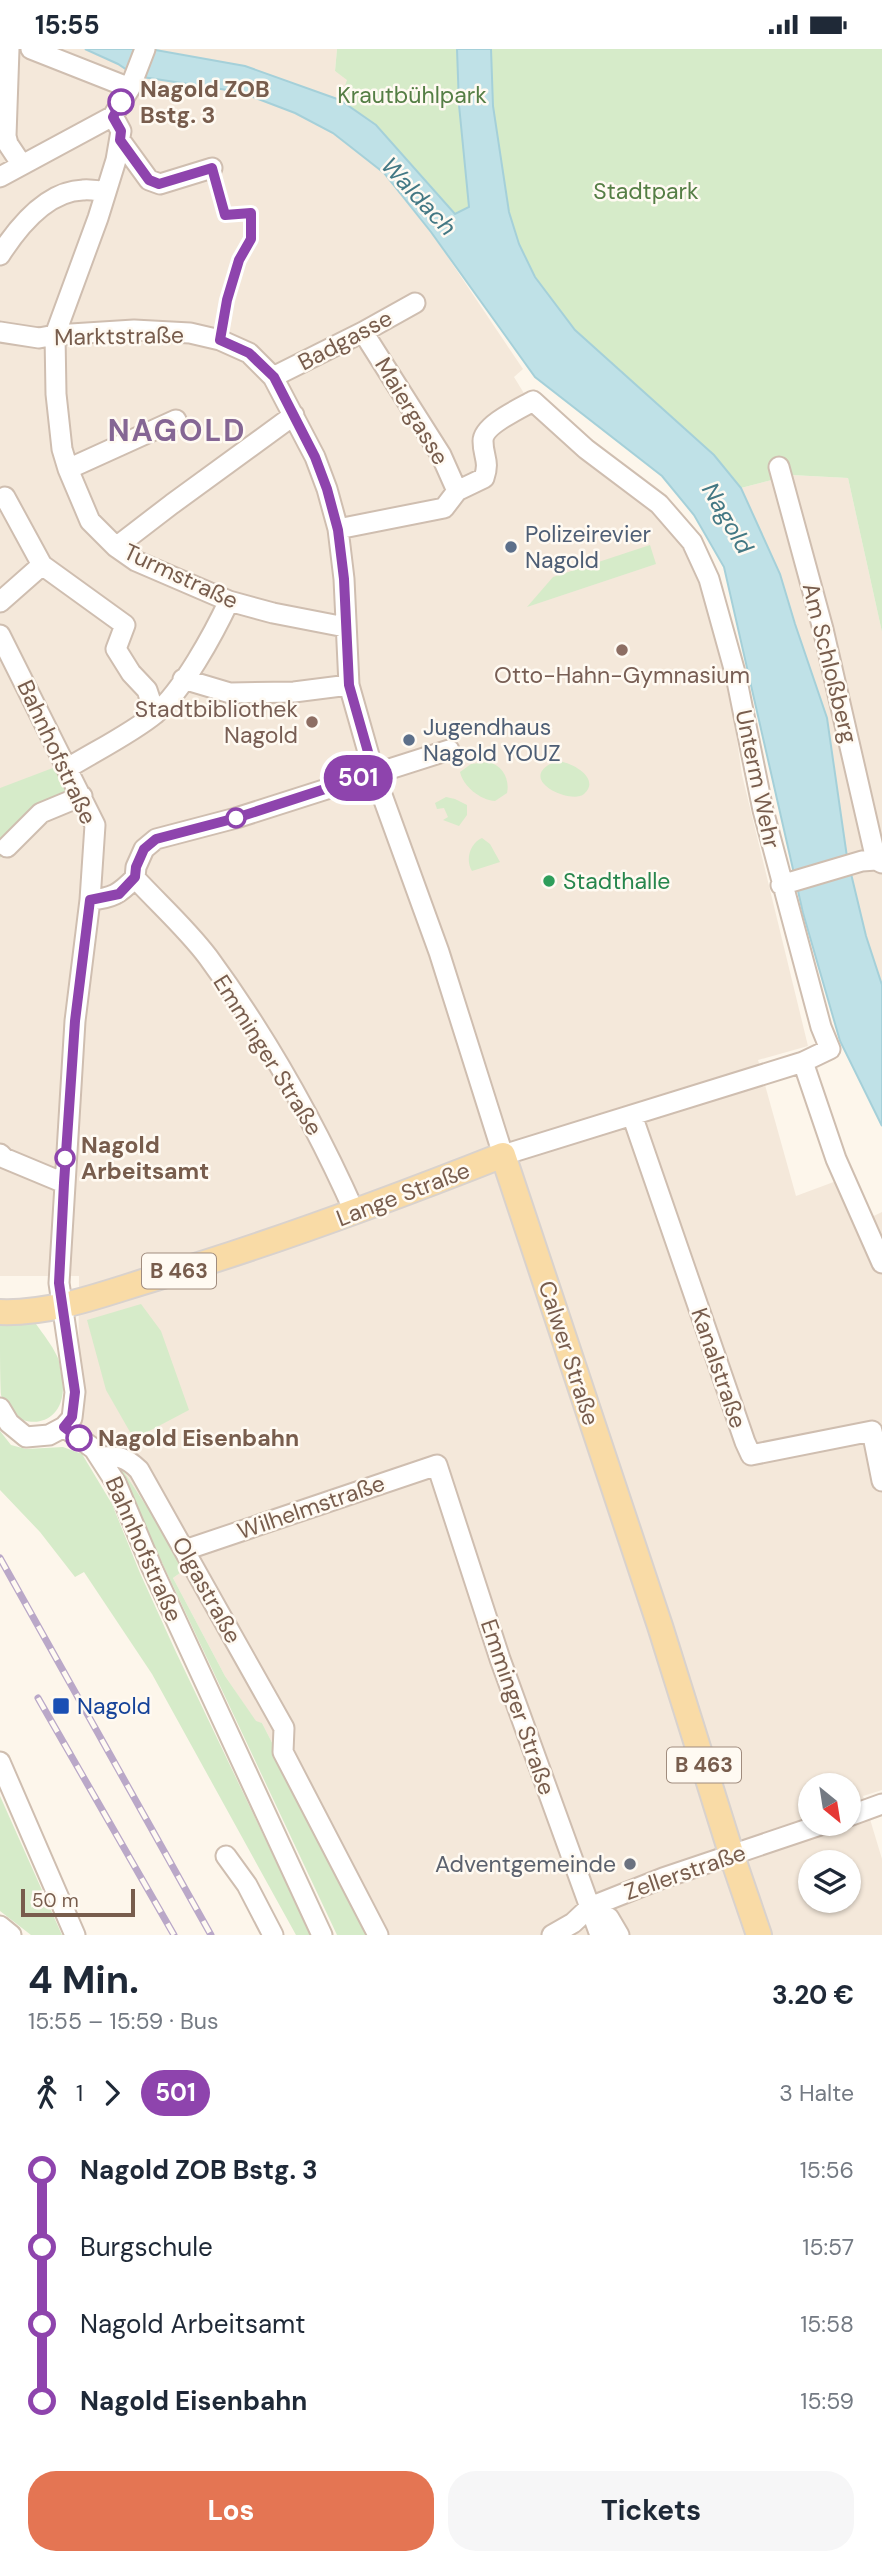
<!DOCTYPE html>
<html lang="de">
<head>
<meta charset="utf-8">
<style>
	:root { --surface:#fff; --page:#f6f6f7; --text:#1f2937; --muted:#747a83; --accent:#e47553 }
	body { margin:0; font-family:"DM Sans",sans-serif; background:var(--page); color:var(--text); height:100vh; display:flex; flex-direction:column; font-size:26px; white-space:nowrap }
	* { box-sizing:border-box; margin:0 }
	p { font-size:23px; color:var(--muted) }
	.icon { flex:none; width:38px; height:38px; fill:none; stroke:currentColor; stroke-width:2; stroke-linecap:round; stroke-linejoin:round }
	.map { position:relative; height:1886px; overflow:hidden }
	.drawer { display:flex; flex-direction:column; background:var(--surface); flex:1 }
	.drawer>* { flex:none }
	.badge { padding:0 14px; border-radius:23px; font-size:24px; line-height:46px }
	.needle { width:46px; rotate:150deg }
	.fabs { position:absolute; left:798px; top:1724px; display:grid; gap:14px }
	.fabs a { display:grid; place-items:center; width:63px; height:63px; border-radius:50%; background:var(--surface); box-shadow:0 2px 5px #0004; font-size:35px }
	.scale { position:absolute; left:21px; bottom:18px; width:114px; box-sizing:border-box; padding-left:7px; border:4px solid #785d4d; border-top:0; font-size:19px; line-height:24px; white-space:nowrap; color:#785d4d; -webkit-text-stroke:5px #fffaf2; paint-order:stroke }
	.map>.badge { position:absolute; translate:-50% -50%; box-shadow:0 0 0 4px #fff }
	.legs { display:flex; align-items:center; gap:10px; height:77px; padding:0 28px; font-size:23px }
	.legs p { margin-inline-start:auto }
	.headline { display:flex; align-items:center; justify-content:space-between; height:119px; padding:0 28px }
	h1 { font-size:38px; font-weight:700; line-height:52px }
	.cta { display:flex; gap:14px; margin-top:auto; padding:14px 28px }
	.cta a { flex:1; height:80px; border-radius:28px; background:var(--accent); color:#fff; font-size:28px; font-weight:700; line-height:80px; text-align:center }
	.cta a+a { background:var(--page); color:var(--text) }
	ul { padding:0 28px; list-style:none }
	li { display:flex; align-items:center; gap:24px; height:77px; font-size:26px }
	li i { display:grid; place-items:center; width:10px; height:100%; margin:0 9px; background:currentColor }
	li i::after { content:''; width:18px; height:18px; margin:-9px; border:5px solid; border-radius:50%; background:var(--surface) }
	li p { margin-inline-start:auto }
	li:first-child i { background:linear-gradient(#0000 50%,currentColor 0) }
	li:last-child i { background:linear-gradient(currentColor 50%,#0000 0) }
	.status { display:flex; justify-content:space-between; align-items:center; height:49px; padding:0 35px; background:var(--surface); direction:ltr }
	.status svg { height:19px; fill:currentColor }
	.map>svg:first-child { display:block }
	.residential { fill:#f4e8da; fill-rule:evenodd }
	.green { fill:#d6ebc9 }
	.water { fill:#bfe1e7; stroke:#a5d0d9; stroke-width:2 }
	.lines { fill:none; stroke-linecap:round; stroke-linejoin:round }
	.minor-casing { stroke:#cfbeb0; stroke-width:23 }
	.major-casing { stroke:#d9d2cd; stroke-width:28 }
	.minor { stroke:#fff; stroke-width:19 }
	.major { stroke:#f9dba6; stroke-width:24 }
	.rail-casing { stroke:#baa8c8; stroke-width:7 }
	.rail { stroke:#fffaf2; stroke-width:4.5; stroke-dasharray:13; stroke-linecap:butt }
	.line-1-casing { stroke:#fff; stroke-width:16 }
	.line-1 { stroke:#8e44ad; stroke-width:10 }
	.stop-1-dot { fill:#fff; stroke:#8e44ad; stroke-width:3.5 }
	.service-dot { fill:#5c6f8a; stroke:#fffaf2; stroke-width:2.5 }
	.education-dot { fill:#8d6e63; stroke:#fffaf2; stroke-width:2.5 }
	.leisure-dot { fill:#2e9e5b; stroke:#fffaf2; stroke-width:2.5 }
	.transit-dot { fill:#1a4fb4; stroke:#fffaf2; stroke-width:2.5 }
	.worship-dot { fill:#6b7280; stroke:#fffaf2; stroke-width:2.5 }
	.labels { text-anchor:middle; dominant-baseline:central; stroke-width:5; stroke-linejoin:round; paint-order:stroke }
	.shield { fill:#fffaf2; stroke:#a08c7e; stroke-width:2 }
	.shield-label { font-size:21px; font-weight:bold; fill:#785d4d }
	.stop-label { font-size:23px; font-weight:bold; fill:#785d4d; stroke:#fffaf2; text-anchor:start }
	.park-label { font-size:23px; fill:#557e45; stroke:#fffaf2 }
	.street-label { font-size:23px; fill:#785d4d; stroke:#fffaf2 }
	.service-label { font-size:23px; fill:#4e5e75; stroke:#fffaf2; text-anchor:start }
	.education-label { font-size:23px; fill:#785e54; stroke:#fffaf2 }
	.leisure-label { font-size:23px; fill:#27864d; stroke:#fffaf2; text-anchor:start }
	.transit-label { font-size:23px; fill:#164399; stroke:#fffaf2; text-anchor:start }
	.worship-label { font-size:23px; fill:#5b616d; stroke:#fffaf2; text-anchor:end }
	.water-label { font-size:24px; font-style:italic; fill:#437884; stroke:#fffaf2 }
	.district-label { font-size:30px; font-weight:bold; letter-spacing:2px; fill:#856694; stroke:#fffaf2 }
</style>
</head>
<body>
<div class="status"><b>15:55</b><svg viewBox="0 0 49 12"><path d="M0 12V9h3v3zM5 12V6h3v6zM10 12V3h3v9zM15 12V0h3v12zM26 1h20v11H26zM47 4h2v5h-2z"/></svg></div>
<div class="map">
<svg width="882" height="1886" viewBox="0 0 882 1886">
	<rect width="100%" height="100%" fill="#fdf6eb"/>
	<path class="residential" d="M 0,0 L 337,0 L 335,22 L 348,30 L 340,51 L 245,17 L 159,1 L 149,29 L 240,43 L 295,64 L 333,84 L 384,124 L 431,183 L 523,320 L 514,328 L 533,359 L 661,469 L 678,488 L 710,560 L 730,643 L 742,726 L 808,997 L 758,1011 L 796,1147 L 839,1131 L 857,1175 L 882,1163 L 882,1741 L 863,1747 L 882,1810 L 882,1886 L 370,1886 L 262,1674 L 256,1673 L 225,1627 L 173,1529 L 187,1519 L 122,1420 L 78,1375 L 79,1227 L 0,1227 ZM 810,1736 L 849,1736 L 849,1774 L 810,1774 ZM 810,1813 L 849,1813 L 849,1852 L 810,1852 Z
		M 790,426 L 848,429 L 882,583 L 882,936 L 866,887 L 847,808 L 827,669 L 795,575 L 780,525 L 741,439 Z"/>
	<path class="green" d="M 337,0 L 457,0 L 459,56 L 469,158 L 455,165 L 376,76 L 340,51 L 347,31 L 335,22 Z
		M 491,0 L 882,0 L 882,583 L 848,429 L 791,426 L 741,439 L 714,406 L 575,281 L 535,228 L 519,195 L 509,163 L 493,57 Z
		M 650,496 L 656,515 L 527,558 L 553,528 Z
		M 556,712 C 570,712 602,729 584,745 C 571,756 513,730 556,712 Z
		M 488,713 C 503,716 510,731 507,744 L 495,752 C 480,751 463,737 460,723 L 471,715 Z
		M 58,717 L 82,747 L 7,798 L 0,809 L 0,739 Z
		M 446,748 L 455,750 L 467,756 L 467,766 L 459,777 L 443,771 L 448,768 L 444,759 L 437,760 L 435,754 Z
		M 482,789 L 490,795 L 500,813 L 472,822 C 465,811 470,794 482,789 Z
		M 141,1255 L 161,1282 L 189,1361 L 134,1390 L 106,1341 L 87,1271 Z
		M 36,1275 C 43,1285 52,1296 57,1307 C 60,1313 60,1321 62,1328 C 71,1381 14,1387 1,1346 C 0,1332 0,1292 0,1276 Z
		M 0,1382 L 11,1396 L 26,1400 L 63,1398 L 82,1405 L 112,1455 L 140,1524 L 175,1601 L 311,1886 L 296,1886 L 152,1625 L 84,1523 L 75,1528 L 40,1483 L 0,1441 Z
		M 122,1420 L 187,1519 L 173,1529 L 225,1627 L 256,1672 L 262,1674 L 370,1886 L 337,1886 L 119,1422 Z
		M 0,1747 L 62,1886 L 31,1886 L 0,1862 Z"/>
	<path class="water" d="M 85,0 L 150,0 L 245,17 L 340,51 L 376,76 L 455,165 L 469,158 L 459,56 L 457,0 L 491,0 L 493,57 L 509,163 L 519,195 L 535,228 L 575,281 L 714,406 L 741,439 L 780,525 L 795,575 L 827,669 L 847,808 L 866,887 L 882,936 L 882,1077 L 840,992 L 803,864 L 724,518 L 694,466 L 662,427 L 535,328 L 431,183 L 384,124 L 333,84 L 295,64 L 240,43 L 136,27 L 118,15 Z"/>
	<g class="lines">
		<defs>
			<path id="minor" d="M 9,0 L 6,87 L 8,95 L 22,116
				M 31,0 L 130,39
				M 113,67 L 121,82 L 116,111 L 98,169 L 55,286 L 56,345 L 62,400 L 68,420 L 90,472 L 116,498 L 136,512 L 229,552 L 273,564 L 345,578
				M 120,91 L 149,131 L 160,135 L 212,119
				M 0,128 L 113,67 L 130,39 L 145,0
				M 0,206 C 18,178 47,142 83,141 C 90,140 98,142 105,143
				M 0,283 L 39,289 L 55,286 L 134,281 L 190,284 L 220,291 L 249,304 L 273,328 L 315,408 L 327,440 L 338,480 L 344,530 L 349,636 L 374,724 L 439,903 L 503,1106 L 803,1013 L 830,1000 L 821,978 L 763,761 L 736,627 L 709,530 L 692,493 L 659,455 L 586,400 L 533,352 C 521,359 483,376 483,392 C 483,408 490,412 484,429 L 457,442 L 444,459 L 338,480
				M 363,283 L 441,406 L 457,442
				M 273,328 L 363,283 L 415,254
				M 779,418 L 823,580 L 876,811
				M 68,420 L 176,371
				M 5,448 L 42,516 L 125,576 L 116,600 L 131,624 L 147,641 L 155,665
				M 116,498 L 172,455 L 294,366
				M 0,553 L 42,516
				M 0,586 L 95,776 L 90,851 L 75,972 L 59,1234 L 75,1343 L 72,1369 L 64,1378 L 49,1386 L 26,1388 L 9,1374 L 0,1359
				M 183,630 L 230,644 L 294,643 L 349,636
				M 68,719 C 94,703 132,684 155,665 C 182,643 214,584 229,552
				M 7,798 L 41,764 L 82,747
				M 135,829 C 159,855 187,880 208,908 C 266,987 315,1074 355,1164
				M 781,836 L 862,812 L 876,811 L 882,814
				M 90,851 C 113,849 119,845 135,829 L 136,818 L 144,800 L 156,790 L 236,769 L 449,701
				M 803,1013 L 836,1110 L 882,1214
				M 632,1066 L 745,1393 L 751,1406 L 872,1382 L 882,1432
				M 0,1105 L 4,1109 L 64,1134
				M 64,1378 L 94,1400 L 116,1434 L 152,1519 L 322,1886
				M 100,1408 C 119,1407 126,1408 139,1421 L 284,1679 L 283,1703 L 378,1886
				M 185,1501 L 437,1416 L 500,1610 L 600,1886
				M 0,1713 L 75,1886
				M 849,1767 L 882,1755
				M 226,1807 L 247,1836 L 273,1886
				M 590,1858 L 609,1869 L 619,1886
				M 0,1877 L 11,1886
				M 552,1886 L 573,1874 L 590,1858 L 663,1829 L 826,1774"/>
			<path id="major" d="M 0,1263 C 54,1265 105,1244 156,1229 C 274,1194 389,1151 503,1106 L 660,1577 L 732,1807 L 759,1886"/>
		</defs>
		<use href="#minor" class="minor-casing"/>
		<use href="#major" class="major-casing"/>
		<use href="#minor" class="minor"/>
		<use href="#major" class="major"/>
		<defs>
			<path id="rail" d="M 0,1509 L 211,1886
				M 38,1649 L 174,1886"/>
		</defs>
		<use href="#rail" class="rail-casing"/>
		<use href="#rail" class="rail"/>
	</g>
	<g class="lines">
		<defs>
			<path id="line-1" d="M 79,1389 L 64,1378 L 72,1368 L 75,1343 L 59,1234 L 64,1134 L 75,972 L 90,851 L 119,845 L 135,828 L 136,818 L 144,800 L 156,790 L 236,769 L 374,724 L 349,636 L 344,530 L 338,481 L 327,440 L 315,408 L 274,328 L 249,304 L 220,291 L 227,251 L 239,211 L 251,190 L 251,164 L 225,166 L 212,119 L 159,135 L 149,131 L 120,91 L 121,82 L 113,68 L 121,53"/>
		</defs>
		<use href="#line-1" class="line-1-casing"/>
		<use href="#line-1" class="line-1"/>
	</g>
	<g class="stop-1-dot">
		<circle cx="121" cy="53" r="12"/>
		<circle cx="236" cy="769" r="9"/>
		<circle cx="65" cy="1109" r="9"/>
		<circle cx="79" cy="1389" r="12"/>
	</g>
	<g class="service-dot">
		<circle cx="511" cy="498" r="7"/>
		<circle cx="409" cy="691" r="7"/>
	</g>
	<g class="education-dot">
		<circle cx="622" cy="601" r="7"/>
		<circle cx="312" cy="673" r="7"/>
	</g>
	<circle class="leisure-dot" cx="549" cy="832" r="7"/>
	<rect class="transit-dot" x="52" y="1648" width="18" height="18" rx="3.5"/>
	<circle class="worship-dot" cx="630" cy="1815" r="7"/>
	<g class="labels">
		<g class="shield">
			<rect x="142" y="1204.5" width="74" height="35" rx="5"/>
			<rect x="667" y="1698.5" width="74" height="35" rx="5"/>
		</g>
		<g class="shield-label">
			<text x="179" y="1222">B 463</text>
			<text x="704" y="1716">B 463</text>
		</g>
		<g class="stop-label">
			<text x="140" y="40">Nagold ZOB<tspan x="140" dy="26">Bstg. 3</tspan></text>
			<text x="81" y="1096">Nagold<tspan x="81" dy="26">Arbeitsamt</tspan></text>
			<text x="98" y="1389">Nagold Eisenbahn</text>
		</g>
		<g class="park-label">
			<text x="412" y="46">Krautbühlpark</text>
			<text x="646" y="142">Stadtpark</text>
		</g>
		<g class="street-label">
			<text transform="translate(119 287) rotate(-1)">Marktstraße</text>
			<text transform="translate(345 291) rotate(-28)">Badgasse</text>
			<text transform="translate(412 362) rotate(59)">Maiergasse</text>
			<text transform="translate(181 527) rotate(25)">Turmstraße</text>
			<text transform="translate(830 614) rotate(76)">Am Schloßberg</text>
			<text transform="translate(57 703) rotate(65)">Bahnhofstraße</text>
			<text transform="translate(758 730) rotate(78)">Unterm Wehr</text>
			<text transform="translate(268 1006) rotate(58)">Emminger Straße</text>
			<text transform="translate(403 1145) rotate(-21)">Lange Straße</text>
			<text transform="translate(569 1304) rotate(72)">Calwer Straße</text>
			<text transform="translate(719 1319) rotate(71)">Kanalstraße</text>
			<text transform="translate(311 1458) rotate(-19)">Wilhelmstraße</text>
			<text transform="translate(144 1500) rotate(66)">Bahnhofstraße</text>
			<text transform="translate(207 1541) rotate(61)">Olgastraße</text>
			<text transform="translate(518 1658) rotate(71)">Emminger Straße</text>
			<text transform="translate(685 1823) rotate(-19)">Zellerstraße</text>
		</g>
		<g class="service-label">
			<text x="525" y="485">Polizeirevier<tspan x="525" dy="26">Nagold</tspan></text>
			<text x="423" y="678">Jugendhaus<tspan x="423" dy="26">Nagold YOUZ</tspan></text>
		</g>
		<g class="education-label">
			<text x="622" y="626">Otto-Hahn-Gymnasium</text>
			<text x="298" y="660" text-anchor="end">Stadtbibliothek<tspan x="298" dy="26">Nagold</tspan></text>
		</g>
		<g class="leisure-label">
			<text x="563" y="832">Stadthalle</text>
		</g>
		<g class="transit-label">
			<text x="77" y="1657">Nagold</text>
		</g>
		<g class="worship-label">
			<text x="616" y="1815">Adventgemeinde</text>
		</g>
		<g class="water-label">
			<text transform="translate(419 147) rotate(47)">Waldach</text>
			<text transform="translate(728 469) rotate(60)">Nagold</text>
		</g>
		<g class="district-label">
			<text x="177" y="381">NAGOLD</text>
		</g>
	</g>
</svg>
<div class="fabs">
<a><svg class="needle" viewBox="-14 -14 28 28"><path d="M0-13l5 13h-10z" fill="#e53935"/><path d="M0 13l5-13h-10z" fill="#747a83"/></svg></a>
<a><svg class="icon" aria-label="layers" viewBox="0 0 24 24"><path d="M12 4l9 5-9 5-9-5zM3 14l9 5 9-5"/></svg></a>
</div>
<div class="scale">50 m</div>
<b class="badge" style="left:358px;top:729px;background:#8e44ad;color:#fff">501</b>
</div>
<section class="drawer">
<div class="headline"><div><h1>4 Min.</h1><p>15:55 – 15:59 · Bus</p></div><b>3.20 €</b></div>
<div class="legs"><svg class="icon" aria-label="walk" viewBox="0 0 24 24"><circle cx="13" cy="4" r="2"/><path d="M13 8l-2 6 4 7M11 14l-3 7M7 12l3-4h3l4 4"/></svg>1<svg class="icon" aria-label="forward" viewBox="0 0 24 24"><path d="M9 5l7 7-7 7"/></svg><b class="badge" style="background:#8e44ad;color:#fff">501</b><p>3 Halte</p></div>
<ul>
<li><i style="color:#8e44ad"></i><b>Nagold ZOB Bstg. 3</b><p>15:56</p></li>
<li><i style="color:#8e44ad"></i><span>Burgschule</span><p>15:57</p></li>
<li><i style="color:#8e44ad"></i><span>Nagold Arbeitsamt</span><p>15:58</p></li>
<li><i style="color:#8e44ad"></i><b>Nagold Eisenbahn</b><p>15:59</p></li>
</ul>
<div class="cta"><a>Los</a><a>Tickets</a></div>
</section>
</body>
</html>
